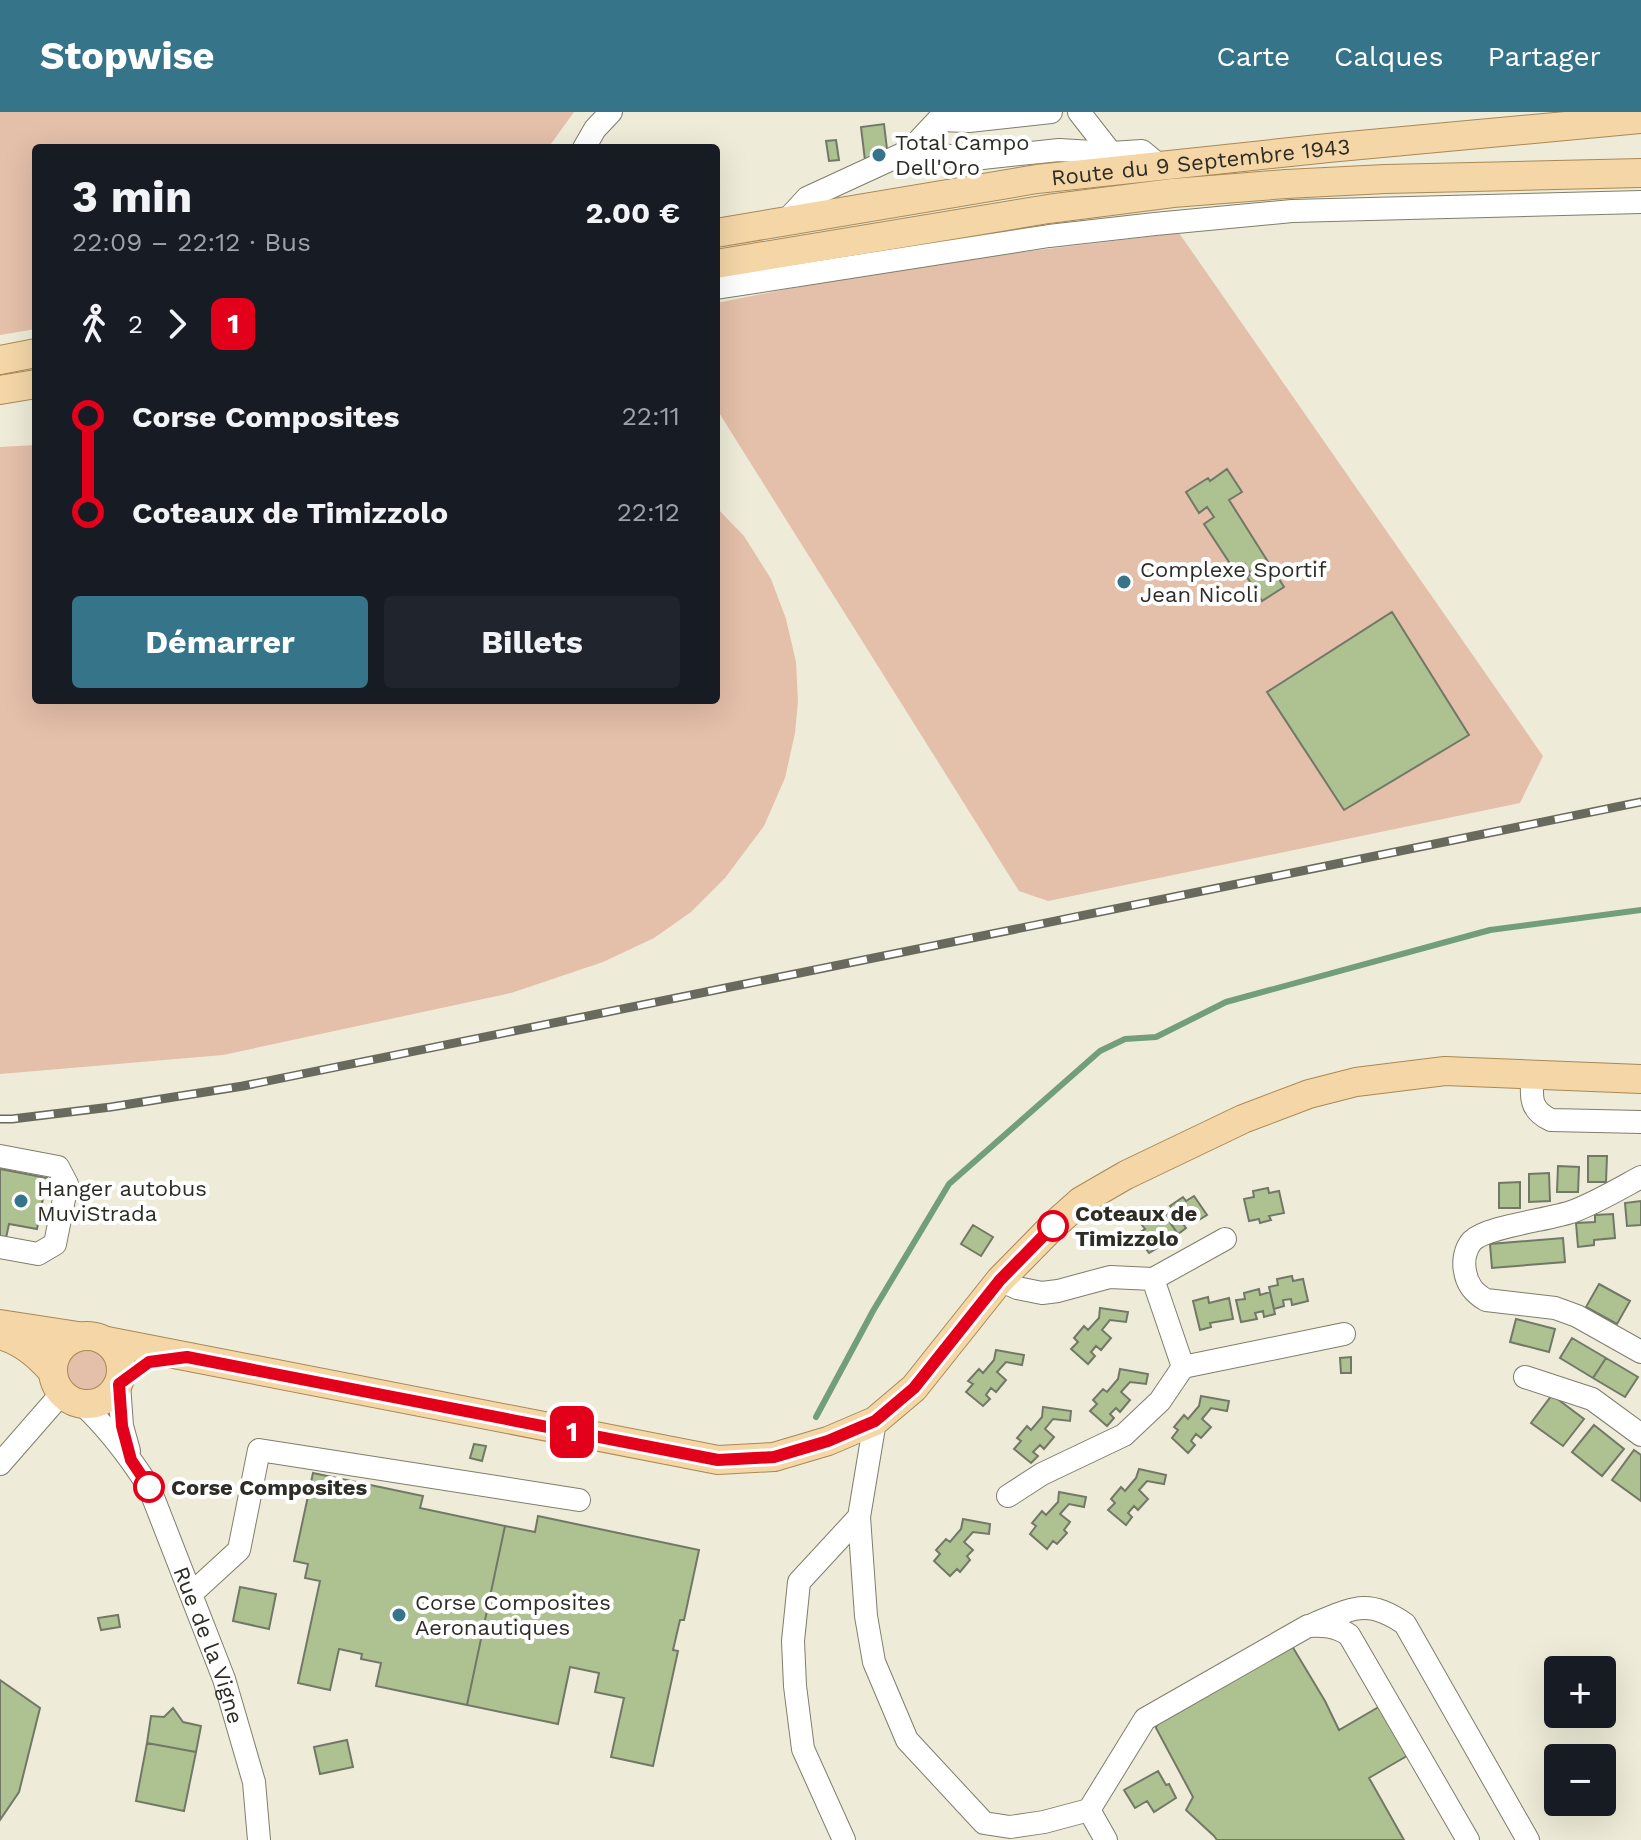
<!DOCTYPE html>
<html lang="fr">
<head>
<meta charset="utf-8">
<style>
	:root { --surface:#171b24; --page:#20242c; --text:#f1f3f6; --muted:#9ea1a6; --accent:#36748a }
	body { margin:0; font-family:"Work Sans",sans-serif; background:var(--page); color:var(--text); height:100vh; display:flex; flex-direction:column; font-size:30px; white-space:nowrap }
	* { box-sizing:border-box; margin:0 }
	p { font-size:26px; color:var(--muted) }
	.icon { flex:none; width:44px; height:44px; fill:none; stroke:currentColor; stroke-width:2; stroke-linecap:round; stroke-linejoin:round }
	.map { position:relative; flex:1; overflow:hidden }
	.side { position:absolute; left:32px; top:32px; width:688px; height:560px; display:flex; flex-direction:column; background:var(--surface); border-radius:8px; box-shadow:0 8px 32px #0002 }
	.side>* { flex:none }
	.badge { padding:0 16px; border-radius:12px; font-size:28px; line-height:52px }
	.buttons { position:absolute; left:1544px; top:1544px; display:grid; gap:16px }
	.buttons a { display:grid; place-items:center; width:72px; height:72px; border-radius:8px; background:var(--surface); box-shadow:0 8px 32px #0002; font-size:40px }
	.map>.badge { position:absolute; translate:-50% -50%; box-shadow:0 0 0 4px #fff }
	.legs { display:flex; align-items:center; gap:12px; height:88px; padding:0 40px; font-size:26px }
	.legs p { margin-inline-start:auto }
	.overview { display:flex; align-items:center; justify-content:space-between; height:136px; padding:0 40px }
	h1 { font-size:44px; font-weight:700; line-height:60px }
	.action { display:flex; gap:16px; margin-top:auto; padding:16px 40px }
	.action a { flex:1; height:92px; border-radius:8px; background:var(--accent); color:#fff; font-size:32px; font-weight:700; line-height:92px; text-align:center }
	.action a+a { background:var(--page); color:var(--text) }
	ul { padding:0 40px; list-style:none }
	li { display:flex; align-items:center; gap:28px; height:96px; font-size:30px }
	li i { display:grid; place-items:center; width:12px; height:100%; margin:0 10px; background:currentColor }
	li i::after { content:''; width:20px; height:20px; margin:-10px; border:6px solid; border-radius:50%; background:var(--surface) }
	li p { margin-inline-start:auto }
	li:first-child i { background:linear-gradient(#0000 50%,currentColor 0) }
	li:last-child i { background:linear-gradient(currentColor 50%,#0000 0) }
	header { display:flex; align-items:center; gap:48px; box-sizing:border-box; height:112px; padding:0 40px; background:var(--accent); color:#fff }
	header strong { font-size:38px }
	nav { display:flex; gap:44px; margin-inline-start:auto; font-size:28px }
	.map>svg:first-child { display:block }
	.green { fill:#e4bfa9 }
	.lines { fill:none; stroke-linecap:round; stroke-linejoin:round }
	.stream { stroke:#729e7b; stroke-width:6 }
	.building { fill:#aec291; stroke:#727868; stroke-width:2 }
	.minor-casing { stroke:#7f7d6c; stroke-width:24 }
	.major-casing { stroke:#aa8854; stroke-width:30 }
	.minor { stroke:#fff; stroke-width:22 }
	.major { stroke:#f4d6a7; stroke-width:28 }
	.rail-casing { stroke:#6a695e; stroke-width:9 }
	.rail { stroke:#fff; stroke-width:6; stroke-dasharray:18; stroke-linecap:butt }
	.line-1-casing { stroke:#fff; stroke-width:18 }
	.line-1 { stroke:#e2001a; stroke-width:12 }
	.poi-dot { fill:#36748a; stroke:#fff; stroke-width:3 }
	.stop-1-dot { fill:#fff; stroke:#e2001a; stroke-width:4 }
	.labels { text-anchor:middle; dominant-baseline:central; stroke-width:8; stroke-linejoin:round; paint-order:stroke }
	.poi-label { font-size:22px; fill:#2d2c25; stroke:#fff; text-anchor:start }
	.street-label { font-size:22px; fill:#2d2c25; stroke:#fff }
	.stop-label { font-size:22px; font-weight:bold; fill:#2d2c25; stroke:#fff; text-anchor:start }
</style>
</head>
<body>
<header>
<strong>Stopwise</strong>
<nav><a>Carte</a><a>Calques</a><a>Partager</a></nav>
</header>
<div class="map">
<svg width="1641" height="1728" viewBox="0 0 1641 1728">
	<rect width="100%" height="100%" fill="#eeecd8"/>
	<path class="green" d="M 0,0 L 574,0 L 548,36 L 36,36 L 36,217 L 0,223 Z
		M 1179,121 L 1543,644 L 1520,691 L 1048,789 L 1019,779 L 716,296 L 716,191 L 905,154 Z
		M 36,333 L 36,588 L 716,588 L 716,395 L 744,424 L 771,467 L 786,507 L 796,550 L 798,589 L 795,621 L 785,666 L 764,714 L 725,766 L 691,800 L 654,826 L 603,850 L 511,881 L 223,943 L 0,962 L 0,335 Z
		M62 1258a28 28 0 1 1 56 0a28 28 0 1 1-56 0Z"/>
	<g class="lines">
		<path class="stream" d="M 816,1305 L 873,1199 L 949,1072 L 1100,939 L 1125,927 L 1156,925 L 1226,890 L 1490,818 L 1641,798"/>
	</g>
	<path class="building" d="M 884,12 L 889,54 L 866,57 L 861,15 Z
		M 836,28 L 839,48 L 829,49 L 826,29 Z
		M 1227,357 L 1242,380 L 1229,388 L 1284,475 L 1262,489 L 1247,465 L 1251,462 L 1245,452 L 1235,459 L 1204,412 L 1214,405 L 1207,395 L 1199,401 L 1186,380 L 1208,366 L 1210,369 Z
		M 1392,500 L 1469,623 L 1344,698 L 1267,580 Z
		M 1588,1044 L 1607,1044 L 1606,1070 L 1588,1070 Z
		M 1558,1054 L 1579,1055 L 1578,1080 L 1557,1080 Z
		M 0,1057 L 47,1066 L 37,1117 L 9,1112 L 6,1126 L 0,1125 Z
		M 1549,1061 L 1550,1089 L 1529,1090 L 1529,1062 Z
		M 1520,1070 L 1520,1096 L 1499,1096 L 1499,1071 Z
		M 1268,1076 L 1269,1081 L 1279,1079 L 1284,1101 L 1269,1104 L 1271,1108 L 1260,1111 L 1259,1107 L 1249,1109 L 1244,1087 L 1254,1085 L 1253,1079 Z
		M 1194,1084 L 1207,1103 L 1194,1111 L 1191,1107 L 1183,1112 L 1186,1116 L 1178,1122 L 1165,1103 L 1173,1098 L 1170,1094 L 1183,1085 L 1186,1089 Z
		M 1641,1089 L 1641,1113 L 1627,1114 L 1625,1091 Z
		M 1613,1102 L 1615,1126 L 1594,1128 L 1594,1133 L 1578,1135 L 1576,1111 L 1595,1110 L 1595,1103 Z
		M 1165,1103 L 1178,1122 L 1170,1128 L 1172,1131 L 1164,1137 L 1161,1134 L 1149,1141 L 1136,1123 L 1145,1117 L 1142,1113 L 1154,1104 L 1157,1109 Z
		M 973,1113 L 993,1125 L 981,1144 L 961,1132 Z
		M 1563,1126 L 1565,1150 L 1492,1156 L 1490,1132 Z
		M 1292,1164 L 1293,1169 L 1303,1167 L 1308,1189 L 1292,1193 L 1291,1187 L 1283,1188 L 1284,1194 L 1274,1197 L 1269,1175 L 1278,1173 L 1277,1167 Z
		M 1599,1172 L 1630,1189 L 1617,1212 L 1586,1195 Z
		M 1259,1177 L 1260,1183 L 1270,1180 L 1275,1202 L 1264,1205 L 1263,1199 L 1255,1201 L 1257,1207 L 1241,1210 L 1236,1188 L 1245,1187 L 1244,1181 Z
		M 1208,1185 L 1209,1191 L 1229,1186 L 1233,1207 L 1210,1211 L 1211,1215 L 1200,1218 L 1193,1189 Z
		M 1100,1196 L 1128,1200 L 1126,1210 L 1110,1208 L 1102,1218 L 1111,1226 L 1101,1238 L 1096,1234 L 1091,1240 L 1095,1244 L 1088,1252 L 1071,1237 L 1078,1230 L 1074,1226 L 1084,1214 L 1088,1218 L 1099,1206 Z
		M 1516,1207 L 1555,1217 L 1549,1240 L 1510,1230 Z
		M 1572,1226 L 1606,1246 L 1593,1266 L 1560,1246 Z
		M 996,1238 L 1024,1243 L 1022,1253 L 1006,1250 L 997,1260 L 1006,1268 L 996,1280 L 991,1276 L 986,1283 L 990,1287 L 983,1294 L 966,1280 L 973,1272 L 968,1269 L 979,1257 L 983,1261 L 994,1248 Z
		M 1351,1245 L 1351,1261 L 1341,1261 L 1340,1246 Z
		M 1606,1246 L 1638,1265 L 1625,1285 L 1593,1266 Z
		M 1120,1257 L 1148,1262 L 1146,1272 L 1130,1270 L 1121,1280 L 1130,1288 L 1120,1300 L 1116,1296 L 1110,1302 L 1114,1306 L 1107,1314 L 1090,1299 L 1097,1292 L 1093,1288 L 1103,1277 L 1107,1280 L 1118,1267 Z
		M 1552,1283 L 1584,1307 L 1563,1334 L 1531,1311 Z
		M 1201,1284 L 1229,1289 L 1227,1299 L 1211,1296 L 1202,1307 L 1211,1315 L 1201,1326 L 1196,1322 L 1191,1329 L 1195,1333 L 1188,1341 L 1172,1326 L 1178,1318 L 1174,1315 L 1184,1303 L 1188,1307 L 1199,1294 Z
		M 1043,1295 L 1071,1299 L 1070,1309 L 1053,1307 L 1045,1317 L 1054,1325 L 1044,1337 L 1040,1333 L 1033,1340 L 1038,1344 L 1031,1351 L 1014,1337 L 1021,1329 L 1017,1326 L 1027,1314 L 1031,1318 L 1042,1305 Z
		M 1594,1313 L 1624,1337 L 1602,1364 L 1572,1340 Z
		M 474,1332 L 486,1334 L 482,1349 L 470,1346 Z
		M 1634,1338 L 1641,1343 L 1641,1389 L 1612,1368 Z
		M 1139,1357 L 1166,1363 L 1164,1372 L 1147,1369 L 1139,1378 L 1148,1387 L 1138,1398 L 1134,1394 L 1128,1401 L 1132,1405 L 1126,1413 L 1108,1398 L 1115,1391 L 1111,1387 L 1121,1375 L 1125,1379 L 1136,1366 Z
		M 313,1361 L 423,1384 L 420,1396 L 505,1414 L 467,1593 L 376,1574 L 381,1551 L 361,1547 L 362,1542 L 339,1537 L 330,1578 L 298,1571 L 320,1469 L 305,1466 L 308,1452 L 294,1449 Z
		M 1059,1380 L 1086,1385 L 1084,1395 L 1069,1392 L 1060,1402 L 1070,1410 L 1064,1418 L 1067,1421 L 1057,1432 L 1053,1429 L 1047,1437 L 1030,1422 L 1036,1414 L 1032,1411 L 1042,1399 L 1046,1403 L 1058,1390 Z
		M 538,1404 L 699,1438 L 684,1508 L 680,1508 L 673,1538 L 678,1539 L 653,1654 L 611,1645 L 624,1586 L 595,1580 L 599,1561 L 570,1555 L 558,1612 L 467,1593 L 505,1414 L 535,1420 Z
		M 963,1407 L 990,1412 L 989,1422 L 973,1420 L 964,1430 L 973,1438 L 967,1444 L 970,1448 L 960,1460 L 957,1457 L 950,1464 L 934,1449 L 940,1442 L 936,1438 L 946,1427 L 950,1430 L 961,1417 Z
		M 240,1475 L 276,1482 L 269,1517 L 233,1509 Z
		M 118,1503 L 120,1515 L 101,1518 L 98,1506 Z
		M 1289,1529 L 1325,1589 L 1339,1618 L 1382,1593 L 1412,1641 L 1369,1666 L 1404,1728 L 1217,1728 L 1214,1724 L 1186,1698 L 1193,1685 L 1156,1616 L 1160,1603 Z
		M 0,1568 L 40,1596 L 19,1680 L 0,1708 Z
		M 173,1596 L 183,1610 L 201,1614 L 196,1640 L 147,1631 L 151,1604 L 164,1605 Z
		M 347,1628 L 353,1655 L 320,1662 L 314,1635 Z
		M 147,1631 L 196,1640 L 184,1699 L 136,1689 Z
		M 1158,1659 L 1166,1673 L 1169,1672 L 1176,1686 L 1154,1700 L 1147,1689 L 1135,1696 L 1124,1678 Z"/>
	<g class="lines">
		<defs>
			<g id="minor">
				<path d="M 1079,0 L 1111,41"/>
				<path d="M 584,36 L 595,17 L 611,0"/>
				<path d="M 909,39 L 938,8 L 969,9 L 1051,0"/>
				<path d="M 784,111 L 807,86 L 909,39 L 973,47 L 1059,38 L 1111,41 L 1142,39 L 1160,54"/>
				<path d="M 716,176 L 1049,124 L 1155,112 L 1292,99 L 1641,90"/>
				<path d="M 1533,963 C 1531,984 1529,998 1551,1008 L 1641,1010"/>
				<path d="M 0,1044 L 58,1055 L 67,1072 L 55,1132 L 38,1142 L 0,1135"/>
				<path d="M 1641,1065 C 1619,1077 1597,1090 1574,1099 C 1550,1108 1487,1114 1472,1129 C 1465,1137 1463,1149 1465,1159 C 1467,1173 1474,1181 1486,1188 L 1555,1196 L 1577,1204 L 1641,1240"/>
				<path d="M 1153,1167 L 1225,1127"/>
				<path d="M 1000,1168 L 1017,1176 L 1042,1181 L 1058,1179 L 1110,1165 L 1153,1167 L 1183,1255 L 1160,1289 L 1124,1323 L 1042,1362 L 1008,1384"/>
				<path d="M 1183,1255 L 1344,1222"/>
				<path d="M 1525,1265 L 1592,1287 L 1641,1323"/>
				<path d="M 119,1272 L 122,1314 L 129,1339"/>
				<path id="s1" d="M 82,1292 C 108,1316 129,1344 149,1375 L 224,1567 L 254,1670 L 259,1728"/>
				<path d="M 0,1352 L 62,1281"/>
				<path d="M 859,1405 L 866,1504 L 874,1550 L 907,1628 L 984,1711 L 1010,1715 L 1044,1710 L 1089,1698 L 1106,1728"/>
				<path d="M 191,1482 L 239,1438 L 259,1338 L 579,1388"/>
				<path d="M 1314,1512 C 1353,1496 1368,1486 1405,1512 L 1528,1728"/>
				<path d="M 1089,1698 L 1145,1607 L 1308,1514 C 1323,1513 1336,1514 1349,1523 L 1468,1728"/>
				<path d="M 844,1728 L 803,1637 L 795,1574 L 793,1529 L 799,1470 L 859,1405 L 875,1309"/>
			</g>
			<g id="major">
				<path id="s2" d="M 716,121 L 1037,67 L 1328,36 L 1641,7"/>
				<path d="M 716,152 L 1048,97 L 1173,81 L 1286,72 L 1385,67 L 1641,61"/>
				<path d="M 0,248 L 36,241"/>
				<path d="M 0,278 L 36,272"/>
				<path d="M 0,1212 L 78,1224"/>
				<path d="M 0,1223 C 22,1229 38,1243 53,1260"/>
				<circle cx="87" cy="1258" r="34"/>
				<path d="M 107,1229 L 718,1348 L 774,1345 L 828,1329 L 875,1309 L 914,1276 L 1000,1168 L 1053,1114 L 1081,1089 L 1126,1063 L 1243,1007 L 1309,982 L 1356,970 L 1445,959 L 1641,967"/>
			</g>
		</defs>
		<use href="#minor" class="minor-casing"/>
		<use href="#major" class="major-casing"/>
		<use href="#minor" class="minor"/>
		<use href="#major" class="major"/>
		<defs>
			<path id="rail" d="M 0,1007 L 12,1007 L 111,995 L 243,974 L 1641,690"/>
		</defs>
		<use href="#rail" class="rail-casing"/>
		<use href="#rail" class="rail"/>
	</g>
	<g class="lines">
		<defs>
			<path id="line-1" d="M 149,1375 L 131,1348 L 122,1314 L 119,1272 L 149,1250 L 187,1245 L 718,1348 L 774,1345 L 828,1329 L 875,1309 L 914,1276 L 1000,1168 L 1053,1114"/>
		</defs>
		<use href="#line-1" class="line-1-casing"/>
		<use href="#line-1" class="line-1"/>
	</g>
	<g class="poi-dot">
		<circle cx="879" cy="43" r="8"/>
		<circle cx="1124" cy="470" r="8"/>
		<circle cx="21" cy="1089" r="8"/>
		<circle cx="399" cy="1503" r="8"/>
	</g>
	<g class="stop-1-dot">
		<circle cx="1053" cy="1114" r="14"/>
		<circle cx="149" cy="1375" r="14"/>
	</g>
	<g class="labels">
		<g class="poi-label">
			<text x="895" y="30">Total Campo<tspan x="895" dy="25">Dell'Oro</tspan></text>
			<text x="1140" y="457">Complexe Sportif<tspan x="1140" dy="25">Jean Nicoli</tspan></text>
			<text x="37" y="1076">Hanger autobus<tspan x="37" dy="25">MuviStrada</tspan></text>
			<text x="415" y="1490">Corse Composites<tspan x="415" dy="25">Aeronautiques</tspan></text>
		</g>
		<g class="street-label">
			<text stroke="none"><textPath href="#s2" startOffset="490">Route du 9 Septembre 1943</textPath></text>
			<text stroke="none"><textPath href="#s1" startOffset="276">Rue de la Vigne</textPath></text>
		</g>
		<g class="stop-label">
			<text x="1075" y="1101">Coteaux de<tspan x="1075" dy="25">Timizzolo</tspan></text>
			<text x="171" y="1375">Corse Composites</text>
		</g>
	</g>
</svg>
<div class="buttons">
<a>+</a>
<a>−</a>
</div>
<b class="badge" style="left:572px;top:1320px;background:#e2001a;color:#fff">1</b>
<section class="side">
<div class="overview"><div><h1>3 min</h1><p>22:09 – 22:12 · Bus</p></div><b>2.00 €</b></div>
<div class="legs"><svg class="icon" aria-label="walk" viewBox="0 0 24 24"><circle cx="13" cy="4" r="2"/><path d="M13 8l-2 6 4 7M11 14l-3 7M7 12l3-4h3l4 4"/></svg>2<svg class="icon" aria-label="forward" viewBox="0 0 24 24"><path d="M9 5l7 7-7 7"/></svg><b class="badge" style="background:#e2001a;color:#fff">1</b></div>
<ul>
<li><i style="color:#e2001a"></i><b>Corse Composites</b><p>22:11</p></li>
<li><i style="color:#e2001a"></i><b>Coteaux de Timizzolo</b><p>22:12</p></li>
</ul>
<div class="action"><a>Démarrer</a><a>Billets</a></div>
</section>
</div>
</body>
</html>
